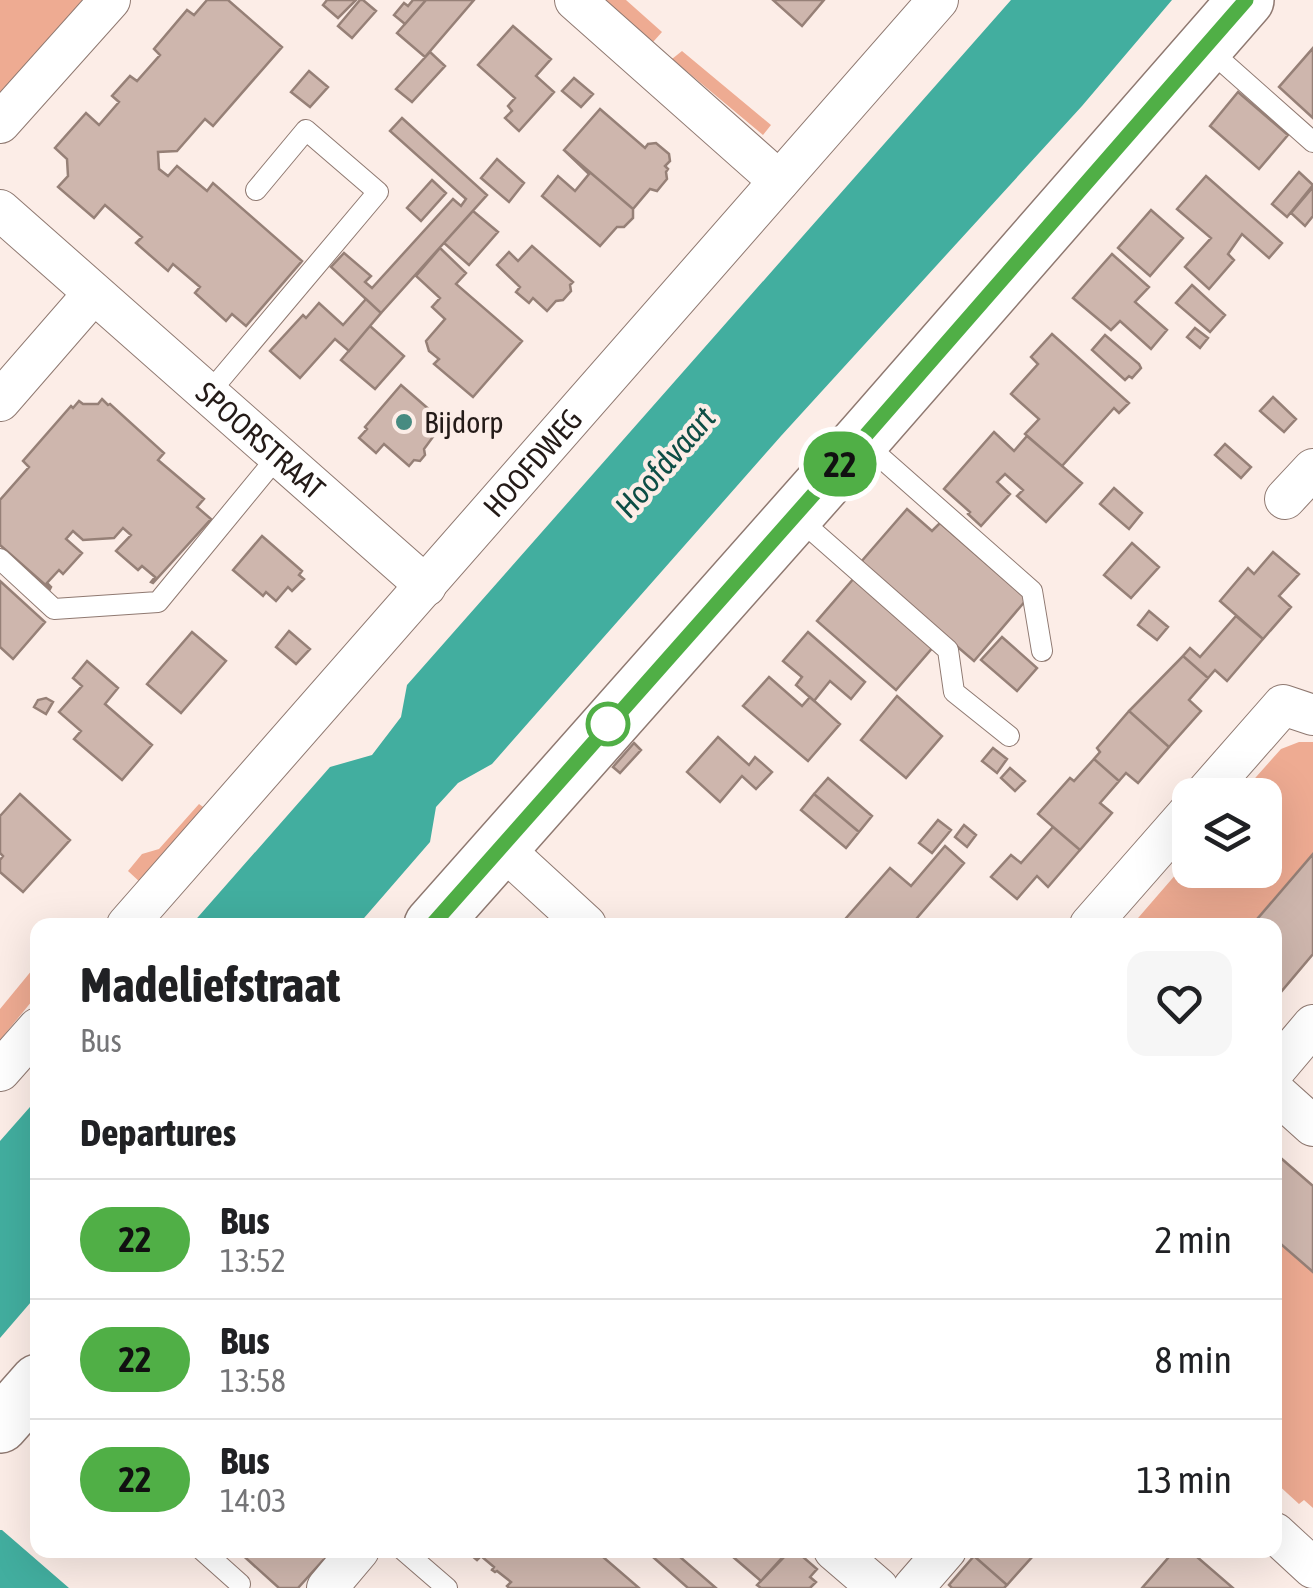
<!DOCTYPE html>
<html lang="en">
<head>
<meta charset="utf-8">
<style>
	:root { --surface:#fff; --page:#f6f6f6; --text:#202124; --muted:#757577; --line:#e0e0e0 }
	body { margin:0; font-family:"Asap Condensed",sans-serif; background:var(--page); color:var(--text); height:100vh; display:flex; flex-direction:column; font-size:38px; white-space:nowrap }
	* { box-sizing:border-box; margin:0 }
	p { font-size:32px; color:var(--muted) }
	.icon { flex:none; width:55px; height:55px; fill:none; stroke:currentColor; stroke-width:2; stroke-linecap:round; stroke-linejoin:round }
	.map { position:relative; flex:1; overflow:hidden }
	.details { position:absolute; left:30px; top:918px; width:1252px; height:640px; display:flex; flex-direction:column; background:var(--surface); border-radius:20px; box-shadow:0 10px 40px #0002 }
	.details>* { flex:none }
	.badge { padding:0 20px; border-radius:32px; font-size:35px; line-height:65px }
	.fabs { position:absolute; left:1172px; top:778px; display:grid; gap:20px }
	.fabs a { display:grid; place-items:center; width:110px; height:110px; border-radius:20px; background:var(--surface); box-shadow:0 10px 40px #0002; font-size:50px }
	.map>.badge { position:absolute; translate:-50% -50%; box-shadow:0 0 0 5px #fff }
	h2 { padding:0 50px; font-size:38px; line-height:90px }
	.round { display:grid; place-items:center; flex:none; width:105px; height:105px; border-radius:20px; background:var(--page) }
	.overview { display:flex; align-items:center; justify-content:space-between; height:170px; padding:0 50px }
	h1 { font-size:48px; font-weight:700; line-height:75px }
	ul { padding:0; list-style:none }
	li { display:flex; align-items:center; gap:30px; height:120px; padding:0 50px; border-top:2px solid var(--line) }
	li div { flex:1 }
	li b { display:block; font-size:38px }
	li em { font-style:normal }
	li .badge { min-width:110px; font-weight:700; text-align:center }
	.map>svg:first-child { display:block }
	.green { fill:#eeab92 }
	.water { fill:#42ae9f }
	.building { fill:#ceb6ad; stroke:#968077; stroke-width:2.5 }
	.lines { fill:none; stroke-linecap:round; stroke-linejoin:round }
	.lane-casing { stroke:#8f7971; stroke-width:22 }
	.street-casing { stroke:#8f7971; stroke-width:42 }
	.secondary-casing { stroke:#8f7971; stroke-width:58 }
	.lane { stroke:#fff; stroke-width:20 }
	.street { stroke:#fff; stroke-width:40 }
	.secondary { stroke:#fff; stroke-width:55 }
	.line-casing { stroke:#fff; stroke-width:22 }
	.line { stroke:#50af46; stroke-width:15 }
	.poi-dot { fill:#478b81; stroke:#fcede7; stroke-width:4 }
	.stop-dot { fill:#fff; stroke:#50af46; stroke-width:5 }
	.labels { text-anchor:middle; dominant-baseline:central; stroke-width:9; stroke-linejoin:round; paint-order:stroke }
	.poi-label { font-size:30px; fill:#241b18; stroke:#fcede7; text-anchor:start }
	.street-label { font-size:30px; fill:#241b18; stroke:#fcede7 }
	.water-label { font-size:32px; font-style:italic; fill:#0d4d45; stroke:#fcede7 }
</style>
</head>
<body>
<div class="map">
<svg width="1313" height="1588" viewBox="0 0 1313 1588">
	<rect width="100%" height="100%" fill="#fcede7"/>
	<path class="green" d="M 0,0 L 85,0 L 0,96 Z
		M 605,0 L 626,0 L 662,32 L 653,42 Z
		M 682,51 L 771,125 L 763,135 L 672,59 Z
		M 1299,742 L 1313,742 L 1313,853 L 1251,925 L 1132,925 L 1190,858 L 1190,870 L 1265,870 L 1265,795 L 1240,795 L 1281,749 Z
		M 199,804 L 206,809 L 141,883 L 128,871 L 142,854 L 159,849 Z
		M 37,964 L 37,995 L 0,1040 L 0,1009 Z
		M 1275,1239 L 1313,1272 L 1313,1508 L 1304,1500 L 1299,1504 L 1275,1482 Z"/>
	<path class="water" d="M 1011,0 L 1172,0 L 1082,106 L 781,436 L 492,764 L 458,783 L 436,807 L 430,842 L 358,925 L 191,925 L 330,767 L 372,755 L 401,717 L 407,685 Z
		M 37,1099 L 37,1295 L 0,1338 L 0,1141 Z
		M 0,1530 L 2,1530 L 69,1588 L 0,1588 Z"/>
	<path class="building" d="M 207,0 L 228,0 L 282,47 L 213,126 L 205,119 L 177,151 L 158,152 L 159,169 L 168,176 L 177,166 L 207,191 L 213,183 L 302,261 L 246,326 L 232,314 L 226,321 L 195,293 L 200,287 L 173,264 L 168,271 L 136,243 L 142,237 L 105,205 L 94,218 L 58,187 L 68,176 L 67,159 L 55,148 L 86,113 L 99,125 L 119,102 L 112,96 L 130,76 L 137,81 L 160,55 L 154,49 L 187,10 L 194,15 Z
		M 327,0 L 356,0 L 338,18 L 323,5 Z
		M 360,0 L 363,0 L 376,11 L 352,38 L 338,26 Z
		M 413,0 L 426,0 L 405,24 L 394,15 L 404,3 L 408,6 Z
		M 426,0 L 474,0 L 425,57 L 397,33 Z
		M 773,0 L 824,0 L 802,26 Z
		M 513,26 L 551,59 L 536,76 L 554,92 L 519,131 L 505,118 L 512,111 L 508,106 L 515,98 L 478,65 Z
		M 1313,48 L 1313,118 L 1279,87 Z
		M 430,52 L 445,66 L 412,102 L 396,89 Z
		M 309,71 L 328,87 L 310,107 L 291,92 Z
		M 574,78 L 593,94 L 581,107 L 562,91 Z
		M 1238,92 L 1288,135 L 1259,169 L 1210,126 Z
		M 600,109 L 645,148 L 648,144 L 656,143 L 669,154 L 670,161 L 665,166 L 668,169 L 666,172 L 667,179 L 657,191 L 650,189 L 633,209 L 564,150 Z
		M 402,118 L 487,195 L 381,313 L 331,267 L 344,253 L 371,276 L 365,282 L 372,288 L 453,199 L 461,206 L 466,199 L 390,131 Z
		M 564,150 L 633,209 L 633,218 L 624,227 L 617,227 L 600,246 L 542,196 L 558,176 L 575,191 L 589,174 Z
		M 497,159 L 524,183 L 509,202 L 481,178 Z
		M 1299,172 L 1313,185 L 1287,217 L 1272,204 Z
		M 1206,176 L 1282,243 L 1269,258 L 1242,234 L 1228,254 L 1234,260 L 1209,289 L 1185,267 L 1211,238 L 1177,209 Z
		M 432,180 L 446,193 L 421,221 L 407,208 Z
		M 1313,187 L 1313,216 L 1305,226 L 1291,213 Z
		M 1151,210 L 1183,238 L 1150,276 L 1118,248 Z
		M 473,211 L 498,232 L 469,265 L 444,243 Z
		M 532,246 L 573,282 L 570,285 L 571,291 L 563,300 L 556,301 L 547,311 L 533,298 L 529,303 L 516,292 L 520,287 L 497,265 L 509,252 L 518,261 Z
		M 440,248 L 466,273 L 456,284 L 522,341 L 473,397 L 434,364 L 439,359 L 429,351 L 426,341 L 445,319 L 432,307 L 440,298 L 416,276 Z
		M 1112,254 L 1149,287 L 1135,302 L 1167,330 L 1151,349 L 1120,321 L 1111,330 L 1073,298 Z
		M 1192,285 L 1225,315 L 1210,332 L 1176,303 Z
		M 366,299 L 381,313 L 370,326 L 349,351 L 335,339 L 300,378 L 270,351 L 303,315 L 306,318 L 319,303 L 343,325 Z
		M 370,326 L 404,356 L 375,389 L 341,360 Z
		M 1195,328 L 1208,338 L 1200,348 L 1187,337 Z
		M 1052,334 L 1129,403 L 1119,413 L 1114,408 L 1062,466 L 1025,434 L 1039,419 L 1011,394 L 1038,364 L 1031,357 Z
		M 1105,335 L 1139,364 L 1141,368 L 1132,378 L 1129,376 L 1125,380 L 1092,350 Z
		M 401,385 L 440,419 L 441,426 L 424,449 L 425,455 L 420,461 L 414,460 L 409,466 L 384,444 L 376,453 L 359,438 L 367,429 L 365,427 Z
		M 1273,397 L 1296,419 L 1284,432 L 1260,411 Z
		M 102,399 L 108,405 L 110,404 L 164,453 L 158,460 L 204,499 L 197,507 L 211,519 L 153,583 L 151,582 L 155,577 L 142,566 L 138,570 L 116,551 L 131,535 L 123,528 L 114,538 L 83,540 L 73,531 L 66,539 L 82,553 L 63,574 L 59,570 L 47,583 L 51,587 L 50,589 L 0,545 L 0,500 L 29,467 L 23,461 L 71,406 L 73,408 L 79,401 L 83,404 L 98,404 Z
		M 994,432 L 1014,451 L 1027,436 L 1082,483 L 1046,522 L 1017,496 L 1023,490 L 1005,474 L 997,482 L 1010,494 L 981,526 L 968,514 L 970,512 L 944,489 Z
		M 1225,444 L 1251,467 L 1241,478 L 1215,455 Z
		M 1114,488 L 1142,513 L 1129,529 L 1100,504 Z
		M 907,509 L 932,531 L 940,523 L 1027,599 L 974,661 L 860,563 Z
		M 262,536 L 302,571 L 299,575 L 304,579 L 292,591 L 288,587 L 276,601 L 266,592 L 263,596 L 233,570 Z
		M 1132,543 L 1159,567 L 1131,598 L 1104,575 Z
		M 1273,552 L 1299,574 L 1279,596 L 1291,607 L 1263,639 L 1220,601 L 1248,568 L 1254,574 Z
		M 855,577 L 934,646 L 896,690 L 817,621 Z
		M 0,581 L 45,622 L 13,659 L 0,647 Z
		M 1149,611 L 1168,627 L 1157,640 L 1138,625 Z
		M 1236,616 L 1263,639 L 1227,681 L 1215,670 L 1208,678 L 1183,656 L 1190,648 L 1200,657 Z
		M 289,631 L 310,649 L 296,664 L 276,647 Z
		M 192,632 L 226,661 L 181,713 L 147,684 Z
		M 808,632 L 865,682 L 851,699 L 830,681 L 814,701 L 796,685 L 802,677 L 783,661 Z
		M 1002,637 L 1037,668 L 1017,691 L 981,660 Z
		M 1183,656 L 1208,678 L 1189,700 L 1201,711 L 1169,747 L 1129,711 Z
		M 87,661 L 118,688 L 105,704 L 152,745 L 122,780 L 74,739 L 81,731 L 59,712 L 82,686 L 73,678 Z
		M 769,677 L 802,706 L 810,697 L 840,724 L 808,761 L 743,706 Z
		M 897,696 L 942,736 L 906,778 L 861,740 Z
		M 46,698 L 53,702 L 46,714 L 34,707 L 38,700 Z
		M 1129,711 L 1169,747 L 1138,783 L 1126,773 L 1119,781 L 1094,759 L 1100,752 L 1097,748 Z
		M 718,737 L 749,765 L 755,757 L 772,772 L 756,789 L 742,776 L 720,802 L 687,772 Z
		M 634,743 L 641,750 L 620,773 L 613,767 Z
		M 993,748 L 1007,759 L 997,773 L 982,761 Z
		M 1094,759 L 1119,781 L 1100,803 L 1112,813 L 1080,850 L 1038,814 L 1070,778 L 1074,781 Z
		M 1010,768 L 1025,781 L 1015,791 L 1001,778 Z
		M 828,778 L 872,816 L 859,832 L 814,794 Z
		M 20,794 L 70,840 L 23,892 L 0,872 L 0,860 L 3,856 L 0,853 L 0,816 Z
		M 814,794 L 859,832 L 846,848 L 801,810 Z
		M 938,820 L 951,830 L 932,853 L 919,843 Z
		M 964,825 L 976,835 L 967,847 L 955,837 Z
		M 1053,827 L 1080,850 L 1048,887 L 1037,876 L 1017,899 L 991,877 L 1011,855 L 1021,863 Z
		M 945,846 L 964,863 L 911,925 L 840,925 L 890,868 L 911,886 Z
		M 1313,854 L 1313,954 L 1275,999 L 1275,925 L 1252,925 Z
		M 1275,1153 L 1313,1186 L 1313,1272 L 1275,1239 Z
		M 237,1550 L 316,1550 L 325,1558 L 298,1588 L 279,1588 Z
		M 465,1550 L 595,1550 L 639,1588 L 509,1588 L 507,1586 L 511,1582 L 497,1571 L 495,1572 L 492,1570 L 494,1567 L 481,1556 L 477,1560 Z
		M 645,1550 L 672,1550 L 716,1588 L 688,1588 Z
		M 737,1550 L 789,1550 L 761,1581 L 732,1556 Z
		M 791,1550 L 795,1550 L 817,1569 L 810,1577 L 816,1582 L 810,1588 L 761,1588 L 757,1585 Z
		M 980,1550 L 1027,1550 L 1033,1556 L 1007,1585 L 974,1556 Z
		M 1175,1550 L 1189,1550 L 1233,1588 L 1142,1588 Z
		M 974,1556 L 1007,1585 L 1004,1588 L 952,1588 L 949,1585 Z"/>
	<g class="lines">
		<defs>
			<path id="lane" d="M 1207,48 L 1313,142
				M 208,394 L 378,192 L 306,130 L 256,190
				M 862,441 L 1032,591 L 1042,651
				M 798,518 L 948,650 L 954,692 L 1009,736
				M 0,559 L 54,609 L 158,602 L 278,456
				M 202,1550 L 240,1584
				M 403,1550 L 447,1588"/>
			<g id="street">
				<path d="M 575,0 L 779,181"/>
				<path d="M 0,123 L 110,0"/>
				<path id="s1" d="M 0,210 L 426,586"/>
				<path d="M 0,401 L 93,294"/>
				<path d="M 1285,499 L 1313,469"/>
				<path d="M 1204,795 L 1283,705 L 1313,715"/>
				<path d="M 500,846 L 586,925"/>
				<path id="s2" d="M 127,925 L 938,0"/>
				<path d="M 1090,925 L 1190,811"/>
				<path d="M 1275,1070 L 1313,1025"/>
				<path d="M 0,1071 L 38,1028"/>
				<path d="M 1275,1092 L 1313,1126"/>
				<path d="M 1275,1533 L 1313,1568"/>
				<path d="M 834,1550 L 878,1588"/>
				<path d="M 327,1588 L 359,1550"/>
				<path d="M 913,1588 L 946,1550"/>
			</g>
			<path id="secondary" d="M 432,925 L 867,434 L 1246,0
				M 0,1425 L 38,1382"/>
		</defs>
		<use href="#lane" class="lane-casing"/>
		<use href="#street" class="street-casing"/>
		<use href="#secondary" class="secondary-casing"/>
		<use href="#lane" class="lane"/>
		<use href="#street" class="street"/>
		<use href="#secondary" class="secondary"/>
	</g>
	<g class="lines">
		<defs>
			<path id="line" d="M 432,925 L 867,434 L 1246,0"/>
		</defs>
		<use href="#line" class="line-casing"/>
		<use href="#line" class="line"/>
	</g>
	<circle class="poi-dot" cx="404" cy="422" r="10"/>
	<circle class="stop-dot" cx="608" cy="724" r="20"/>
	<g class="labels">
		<g class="poi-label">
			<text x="424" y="422">Bijdorp</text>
		</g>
		<g class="street-label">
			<text stroke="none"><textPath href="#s1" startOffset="348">SPOORSTRAAT</textPath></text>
			<text stroke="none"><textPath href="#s2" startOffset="615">HOOFDWEG</textPath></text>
		</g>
		<g class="water-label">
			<text transform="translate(665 462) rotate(-49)">Hoofdvaart</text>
		</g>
	</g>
</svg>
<div class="fabs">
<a><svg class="icon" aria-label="layers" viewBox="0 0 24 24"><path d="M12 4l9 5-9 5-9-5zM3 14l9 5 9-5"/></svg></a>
</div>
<b class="badge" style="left:840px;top:464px;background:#50af46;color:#111">22</b>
<section class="details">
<div class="overview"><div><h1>Madeliefstraat</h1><p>Bus</p></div><a class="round"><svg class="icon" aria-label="heart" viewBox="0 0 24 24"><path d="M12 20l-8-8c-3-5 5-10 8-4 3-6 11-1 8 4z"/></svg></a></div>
<h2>Departures</h2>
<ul>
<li><span class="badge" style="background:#50af46;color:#111">22</span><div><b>Bus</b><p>13:52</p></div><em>2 min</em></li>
<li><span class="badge" style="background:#50af46;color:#111">22</span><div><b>Bus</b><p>13:58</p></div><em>8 min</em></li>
<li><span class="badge" style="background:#50af46;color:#111">22</span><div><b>Bus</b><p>14:03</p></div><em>13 min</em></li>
</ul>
</section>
</div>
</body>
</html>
